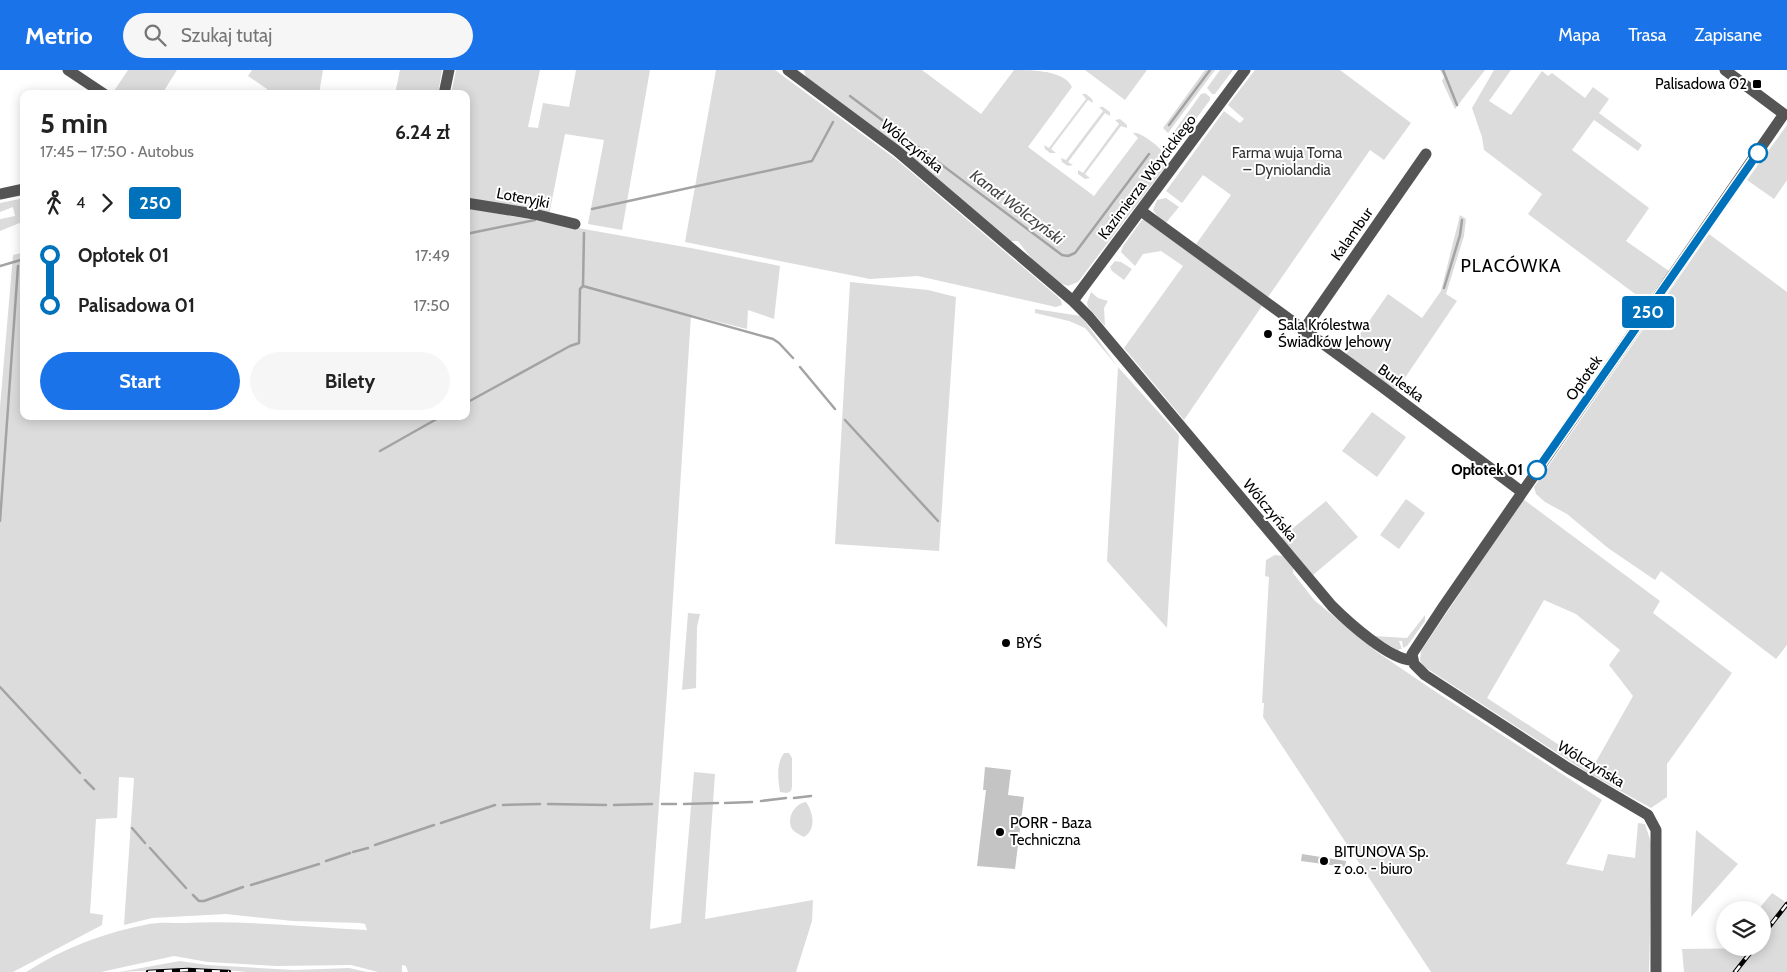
<!DOCTYPE html>
<html lang="pl">
<head>
<meta charset="utf-8">
<style>
	:root { --surface:#fff; --page:#f6f6f6; --text:#222; --muted:#767676; --accent:#1a73e8 }
	body { margin:0; font-family:Cabin,sans-serif; background:var(--page); color:var(--text); height:100vh; display:flex; flex-direction:column; font-size:19px; white-space:nowrap }
	* { box-sizing:border-box; margin:0 }
	p { font-size:16px; color:var(--muted) }
	.icon { flex:none; width:28px; height:28px; fill:none; stroke:currentColor; stroke-width:2; stroke-linecap:round; stroke-linejoin:round }
	.map { position:relative; flex:1; overflow:hidden }
	.sheet { position:absolute; left:20px; top:20px; width:450px; height:330px; display:flex; flex-direction:column; background:var(--surface); border-radius:10px; box-shadow:0 2px 12px #0003 }
	.sheet>* { flex:none }
	.badge { padding:0 10px; border-radius:4px; font-size:18px; line-height:32px }
	.controls { position:absolute; left:1716px; top:831px; display:grid; gap:10px }
	.controls a { display:grid; place-items:center; width:55px; height:55px; border-radius:50%; background:var(--surface); box-shadow:0 2px 12px #0003; font-size:25px }
	.map>.badge { position:absolute; translate:-50% -50%; box-shadow:0 0 0 2px #fff }
	.legs { display:flex; align-items:center; gap:8px; height:55px; padding:0 20px; font-size:16px }
	.legs p { margin-inline-start:auto }
	.head { display:flex; align-items:center; justify-content:space-between; height:85px; padding:0 20px }
	h1 { font-size:28px; font-weight:700; line-height:38px }
	.action { display:flex; gap:10px; margin-top:auto; padding:10px 20px }
	.action a { flex:1; height:58px; border-radius:30px; background:var(--accent); color:#fff; font-size:20px; font-weight:700; line-height:58px; text-align:center }
	.action a+a { background:var(--page); color:var(--text) }
	ul { padding:0 20px; list-style:none }
	li { display:flex; align-items:center; gap:18px; height:50px; font-size:19px }
	li i { display:grid; place-items:center; width:8px; height:100%; margin:0 6px; background:currentColor }
	li i::after { content:''; width:12px; height:12px; margin:-6px; border:4px solid; border-radius:50%; background:var(--surface) }
	li p { margin-inline-start:auto }
	li:first-child i { background:linear-gradient(#0000 50%,currentColor 0) }
	li:last-child i { background:linear-gradient(currentColor 50%,#0000 0) }
	header { display:flex; align-items:center; gap:30px; box-sizing:border-box; height:70px; padding:0 25px; background:var(--accent); color:#fff }
	header strong { font-size:24px }
	nav { display:flex; gap:28px; margin-inline-start:auto; font-size:18px }
	.search { width:350px; height:45px; background:var(--page); display:flex; align-items:center; gap:12px; box-sizing:border-box; padding:0 18px; border-radius:28px; color:var(--muted); font-size:19px }
	.map>svg:first-child { display:block }
	.green { fill:#dcdcdc; fill-rule:evenodd }
	.lines { fill:none; stroke-linecap:round; stroke-linejoin:round }
	.stream { stroke:#a3a3a3; stroke-width:2.5 }
	.building { fill:#c4c4c4 }
	.minor { stroke:#555; stroke-width:11 }
	.rail-casing { stroke:#000; stroke-width:4.5 }
	.rail { stroke:#fff; stroke-width:2.5; stroke-dasharray:8; stroke-linecap:butt }
	.line-1-casing { stroke:#fff; stroke-width:11 }
	.line-1 { stroke:#0072bc; stroke-width:8 }
	.poi-dot { fill:#000; stroke:#fff; stroke-width:2 }
	.stop-1-dot { fill:#fff; stroke:#0072bc; stroke-width:2.5 }
	.labels { text-anchor:middle; dominant-baseline:central; stroke-width:4; stroke-linejoin:round; paint-order:stroke }
	.poi-label { font-size:15px; fill:#000; stroke:#fff; text-anchor:start }
	.street-label { font-size:15px; fill:#000; stroke:#fff }
	.park-label { font-size:15px; fill:#333; stroke:#fff }
	.stop-label { font-size:15px; font-weight:bold; fill:#000; stroke:#fff; text-anchor:end }
	.water-label { font-size:16px; font-style:italic; fill:#444; stroke:#fff }
	.quarter-label { font-size:18px; letter-spacing:1px; fill:#000; stroke:#fff }
</style>
</head>
<body>
<header>
<strong>Metrio</strong>
<div class="search"><svg class="icon" aria-label="search" viewBox="0 0 24 24"><circle cx="10" cy="10" r="6"/><path d="M15 15l6 6"/></svg>Szukaj tutaj</div>
<nav><a>Mapa</a><a>Trasa</a><a>Zapisane</a></nav>
</header>
<div class="map">
<svg width="1787" height="902" viewBox="0 0 1787 902">
	<rect width="100%" height="100%" fill="#fff"/>
	<path class="green" d="M 128,0 L 177,0 L 162,24 L 112,24 Z
		M 252,0 L 323,0 L 319,24 L 266,24 L 267,19 L 248,6 Z
		M 400,0 L 442,0 L 438,24 L 395,24 Z
		M 456,0 L 540,0 L 528,57 L 538,58 L 543,33 L 569,37 L 576,0 L 650,0 L 622,160 L 588,154 L 604,70 L 565,64 L 549,145 L 466,130 L 466,24 L 451,24 Z
		M 716,0 L 775,0 L 897,90 L 1052,222 L 1061,230 L 1062,235 L 1056,237 L 1047,235 L 918,206 L 870,209 L 685,172 Z
		M 804,0 L 922,0 L 981,44 L 1014,0 C 1031,0 1064,0 1072,17 L 1028,77 L 1094,126 L 1138,68 L 1133,63 C 1141,61 1165,81 1168,89 L 1166,96 L 1078,212 L 1068,216 C 1047,210 1031,188 1018,171 L 1008,171 L 898,76 L 806,8 Z
		M 1085,0 L 1147,0 L 1125,30 Z
		M 1205,0 L 1215,0 L 1168,63 L 1163,58 Z
		M 1220,0 L 1233,0 L 1215,24 L 1212,24 L 1207,18 Z
		M 1255,0 L 1340,0 L 1411,53 L 1384,90 L 1370,80 L 1266,230 L 1194,177 L 1231,125 L 1203,105 L 1182,133 L 1166,121 L 1224,41 L 1240,53 L 1244,49 L 1228,35 Z
		M 1440,0 L 1485,0 L 1455,39 L 1442,11 L 1444,7 Z
		M 1494,0 L 1511,0 L 1489,31 L 1511,45 L 1542,1 L 1548,6 L 1552,3 L 1585,28 L 1593,17 L 1609,29 L 1599,43 L 1642,75 L 1638,81 L 1594,50 L 1572,80 L 1649,138 L 1626,171 L 1669,201 L 1646,232 L 1528,144 L 1542,124 L 1484,80 L 1482,67 L 1472,38 Z
		M 1205,23 L 1210,27 L 1210,30 L 1181,69 L 1171,66 L 1201,24 Z
		M 1082,24 L 1086,24 L 1092,29 L 1093,33 L 1088,30 L 1051,79 L 1056,83 L 1050,83 L 1045,79 L 1044,75 L 1049,78 L 1086,29 Z
		M 1099,37 L 1103,37 L 1110,42 L 1110,46 L 1105,43 L 1068,92 L 1073,95 L 1068,96 L 1062,92 L 1061,88 L 1066,90 L 1103,41 Z
		M 1120,49 L 1127,55 L 1127,58 L 1121,56 L 1085,104 L 1090,108 L 1085,109 L 1078,104 L 1078,100 L 1083,103 L 1119,54 L 1115,50 Z
		M 1787,55 L 1787,110 L 1774,129 L 1747,110 Z
		M 24,128 L 22,152 L 0,161 L 0,149 L 15,146 L 13,137 L 0,142 L 0,133 Z
		M 1166,128 L 1179,137 L 1164,155 L 1153,140 L 1157,130 Z
		M 466,138 L 696,179 L 780,196 L 774,249 L 748,240 L 747,259 L 691,245 L 667,622 L 650,859 L 681,853 L 694,702 L 715,704 L 705,849 L 813,830 L 812,851 L 796,902 L 408,902 L 406,896 L 402,895 L 402,902 L 378,902 L 351,895 L 277,896 L 208,892 L 174,886 L 101,902 L 26,902 C 63,878 106,862 149,854 C 161,852 173,853 184,853 C 245,850 306,857 367,860 L 365,854 L 360,853 L 293,851 L 226,844 L 152,848 L 124,855 L 134,708 L 119,707 L 117,748 L 96,749 L 90,843 L 103,845 L 102,855 L 13,902 L 0,902 L 0,337 L 13,185 L 21,183 L 21,165 L 24,164 L 24,346 L 466,346 Z
		M 1460,145 L 1466,149 L 1464,166 L 1446,224 L 1457,231 L 1396,321 L 1344,287 L 1388,224 L 1422,248 L 1441,221 Z
		M 1142,150 L 1146,150 L 1262,236 L 1184,350 L 1124,278 L 1183,196 L 1161,181 L 1143,184 L 1135,196 L 1121,182 L 1123,176 Z
		M 1709,164 L 1787,222 L 1787,575 L 1776,589 L 1661,501 L 1655,510 L 1608,478 L 1567,444 L 1545,432 L 1536,424 L 1534,417 Z
		M 1115,191 L 1121,192 L 1132,199 L 1124,210 L 1112,201 L 1110,197 Z
		M 850,212 L 928,220 L 956,227 L 939,481 L 835,474 Z
		M 1091,222 L 1098,228 L 1108,231 L 1104,238 L 1105,256 L 1088,237 L 1087,233 Z
		M 1035,239 L 1081,246 L 1118,297 L 1179,365 L 1167,558 L 1107,491 L 1118,297 L 1085,258 L 1069,251 L 1035,243 Z
		M 1372,342 L 1406,367 L 1377,407 L 1342,381 Z
		M 1406,429 L 1425,443 L 1399,479 L 1380,465 Z
		M 1523,429 L 1660,531 L 1653,543 L 1732,603 L 1667,694 L 1667,727 L 1651,738 L 1588,703 L 1423,596 L 1420,590 L 1421,581 ZM 1544,530 L 1576,544 L 1620,580 L 1609,595 L 1633,626 L 1593,697 L 1487,628 Z
		M 1326,431 L 1358,467 L 1313,505 L 1281,468 Z
		M 1275,485 L 1283,486 L 1293,498 L 1293,503 L 1314,530 L 1377,582 L 1433,620 L 1602,730 L 1566,794 L 1603,801 L 1608,784 L 1635,788 L 1638,753 L 1645,754 L 1652,776 L 1649,902 L 1431,902 L 1263,647 L 1264,633 L 1262,633 L 1269,507 L 1265,506 L 1266,490 Z
		M 688,543 L 700,544 L 697,557 L 696,618 L 682,620 Z
		M 1425,545 L 1425,551 L 1407,576 L 1403,578 L 1402,571 L 1399,571 L 1402,579 L 1399,579 L 1399,581 L 1374,566 L 1407,568 Z
		M 784,683 L 789,683 L 792,688 L 792,717 L 791,721 L 787,723 L 780,722 C 778,709 776,694 784,683 Z
		M 806,732 C 814,743 816,760 804,767 C 799,764 793,762 791,757 C 787,746 796,733 806,732 Z
		M 1696,760 L 1738,794 L 1691,847 Z
		M 1772,823 L 1787,833 L 1787,902 L 1684,902 L 1682,879 L 1762,878 L 1762,840 L 1758,840 Z
		M 180,891 L 207,895 L 294,900 L 349,898 L 367,902 L 247,902 L 201,898 L 119,902 Z"/>
	<g class="lines">
		<path class="stream" d="M 1443,0 L 1457,35
			M 850,26 L 1062,185 L 1068,186 L 1075,183 L 1149,84
			M 1169,55 L 1210,0
			M 592,139 L 812,91 L 833,52
			M 466,164 L 535,150
			M 0,196 L 24,189
			M 583,216 L 773,269 L 779,273 L 793,288
			M 1444,218 L 1460,165 L 1462,150
			M 800,297 L 835,339
			M 466,333 L 570,276 L 579,273 L 580,219 L 583,216 L 584,163
			M 845,350 L 938,451
			M 380,381 L 442,346
			M 0,451 L 18,196
			M 0,617 L 80,703
			M 85,710 L 94,719
			M 794,728 L 811,726
			M 761,731 L 786,728
			M 725,733 L 752,732
			M 548,734 L 606,735
			M 662,734 L 676,734
			M 684,734 L 718,733
			M 503,735 L 540,734
			M 614,735 L 652,734
			M 441,753 L 495,735
			M 132,758 L 145,773
			M 375,775 L 434,755
			M 150,778 L 186,818
			M 353,782 L 368,778
			M 326,791 L 350,783
			M 251,815 L 319,794
			M 193,825 L 199,831 L 204,831 L 243,817"/>
	</g>
	<path class="building" d="M 985,697 L 1011,700 L 1008,725 L 1024,727 L 1015,799 L 977,796 L 986,720 L 983,720 Z
		M 1302,784 L 1346,791 L 1345,797 L 1301,791 Z"/>
	<g class="lines">
		<path class="minor" d="M 68,0 L 104,24
			M 788,0 L 897,81 L 1073,231 L 1089,247 L 1332,536 C 1348,552 1390,590 1412,590
			M 444,24 L 449,0
			M 0,124 L 24,119
			M 466,133 L 534,144 L 575,154
			M 1141,141 L 1381,316 L 1522,422
			M 1073,231 L 1245,0
			M 1303,261 L 1426,84
			M 1656,902 L 1656,760 L 1648,745 L 1568,698 L 1425,605 L 1414,594 L 1412,584 L 1443,537 L 1784,44 L 1725,0"/>
		<defs>
			<path id="rail" d="M 1762,866 L 1787,834
				M 148,902 L 188,900 L 229,902
				M 1735,902 L 1754,878"/>
		</defs>
		<use href="#rail" class="rail-casing"/>
		<use href="#rail" class="rail"/>
	</g>
	<g class="lines">
		<defs>
			<path id="line-1" d="M 1537,400 L 1758,83"/>
		</defs>
		<use href="#line-1" class="line-1-casing"/>
		<use href="#line-1" class="line-1"/>
	</g>
	<g class="poi-dot">
		<rect x="1752" y="9" width="10" height="10" rx="2.5"/>
		<circle cx="1268" cy="264" r="5"/>
		<circle cx="1006" cy="573" r="5"/>
		<circle cx="1000" cy="762" r="5"/>
		<circle cx="1324" cy="791" r="5"/>
	</g>
	<g class="stop-1-dot">
		<circle cx="1758" cy="83" r="9"/>
		<circle cx="1537" cy="400" r="9"/>
	</g>
	<g class="labels">
		<g class="poi-label">
			<text x="1747" y="14" text-anchor="end">Palisadowa 02</text>
			<text x="1278" y="255">Sala Królestwa<tspan x="1278" dy="17">Świadków Jehowy</tspan></text>
			<text x="1016" y="573">BYŚ</text>
			<text x="1010" y="753">PORR - Baza<tspan x="1010" dy="17">Techniczna</tspan></text>
			<text x="1334" y="782">BITUNOVA Sp.<tspan x="1334" dy="17">z o.o. - biuro</tspan></text>
		</g>
		<g class="street-label">
			<text transform="translate(912 76) rotate(39)">Wólczyńska</text>
			<text transform="translate(1147 107) rotate(-53)">Kazimierza Wóycickiego</text>
			<text transform="translate(523 128) rotate(11)">Loteryjki</text>
			<text transform="translate(1352 164) rotate(-55)">Kalambur</text>
			<text transform="translate(1584 308) rotate(-55)">Opłotek</text>
			<text transform="translate(1401 313) rotate(36)">Burleska</text>
			<text transform="translate(1270 440) rotate(50)">Wólczyńska</text>
			<text transform="translate(1591 694) rotate(31)">Wólczyńska</text>
		</g>
		<g class="park-label">
			<text x="1287" y="83">Farma wuja Toma<tspan x="1287" dy="17">– Dyniolandia</tspan></text>
		</g>
		<g class="stop-label">
			<text x="1523" y="400">Opłotek 01</text>
		</g>
		<g class="water-label">
			<text transform="translate(1017 137) rotate(37)">Kanał Wólczyński</text>
		</g>
		<g class="quarter-label">
			<text x="1511" y="196">PLACÓWKA</text>
		</g>
	</g>
</svg>
<div class="controls">
<a><svg class="icon" aria-label="layers" viewBox="0 0 24 24"><path d="M12 4l9 5-9 5-9-5zM3 14l9 5 9-5"/></svg></a>
</div>
<b class="badge" style="left:1648px;top:242px;background:#0072bc;color:#fff">250</b>
<section class="sheet">
<div class="head"><div><h1>5 min</h1><p>17:45 – 17:50 · Autobus</p></div><b>6.24 zł</b></div>
<div class="legs"><svg class="icon" aria-label="walk" viewBox="0 0 24 24"><circle cx="13" cy="4" r="2"/><path d="M13 8l-2 6 4 7M11 14l-3 7M7 12l3-4h3l4 4"/></svg>4<svg class="icon" aria-label="forward" viewBox="0 0 24 24"><path d="M9 5l7 7-7 7"/></svg><b class="badge" style="background:#0072bc;color:#fff">250</b></div>
<ul>
<li><i style="color:#0072bc"></i><b>Opłotek 01</b><p>17:49</p></li>
<li><i style="color:#0072bc"></i><b>Palisadowa 01</b><p>17:50</p></li>
</ul>
<div class="action"><a>Start</a><a>Bilety</a></div>
</section>
</div>
</body>
</html>
